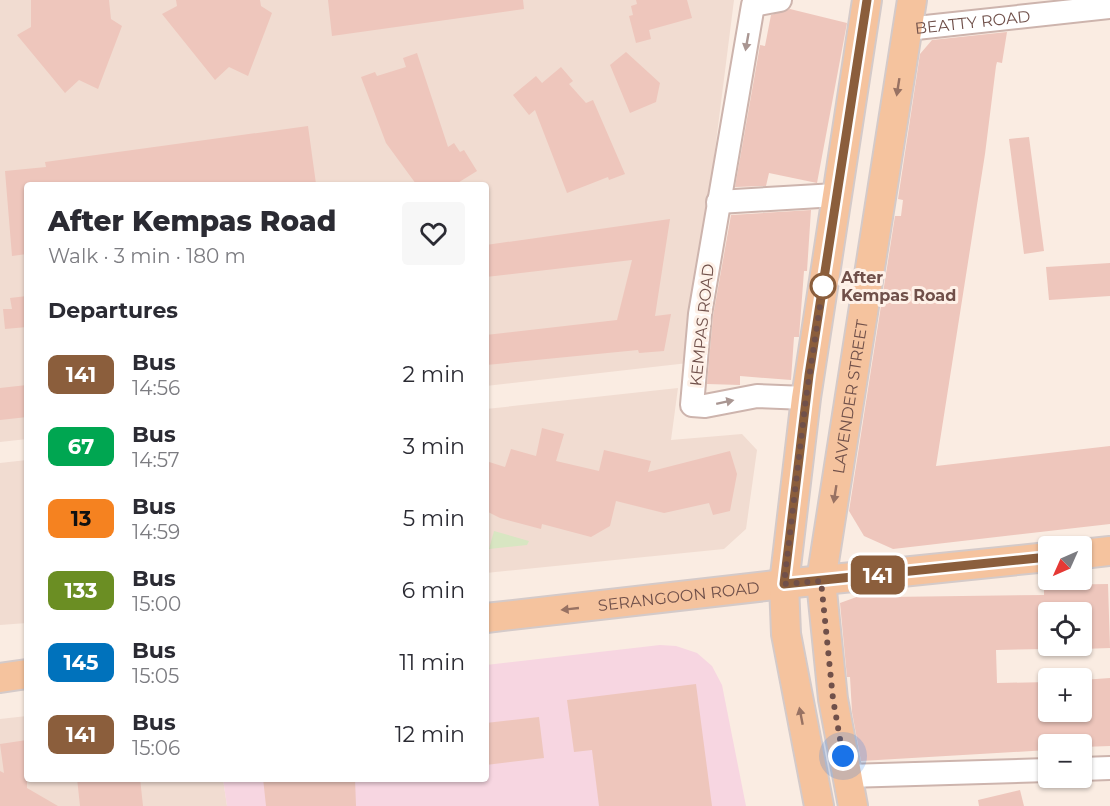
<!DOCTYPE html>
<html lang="en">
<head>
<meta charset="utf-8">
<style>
	:root { --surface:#fff; --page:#f7f7f7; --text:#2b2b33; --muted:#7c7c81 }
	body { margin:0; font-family:Montserrat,sans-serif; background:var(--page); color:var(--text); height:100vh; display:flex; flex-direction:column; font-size:22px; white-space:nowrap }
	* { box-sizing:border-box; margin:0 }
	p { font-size:20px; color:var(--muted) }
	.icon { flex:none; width:33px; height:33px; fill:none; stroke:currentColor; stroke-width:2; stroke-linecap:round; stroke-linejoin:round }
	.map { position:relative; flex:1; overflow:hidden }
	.sheet { position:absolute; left:24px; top:182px; width:465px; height:600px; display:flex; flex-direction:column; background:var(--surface); border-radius:6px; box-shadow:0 2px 4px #0004 }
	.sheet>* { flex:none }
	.badge { padding:0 12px; border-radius:9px; font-size:21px; line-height:39px }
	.needle { width:39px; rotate:225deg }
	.buttons { position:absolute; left:1038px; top:536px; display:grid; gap:12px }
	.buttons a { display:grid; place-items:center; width:54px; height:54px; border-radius:6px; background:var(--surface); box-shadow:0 2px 4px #0004; font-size:30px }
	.you { position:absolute; width:30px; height:30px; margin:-15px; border:4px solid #fff; border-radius:50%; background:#1a73e8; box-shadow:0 0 0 9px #1a73e833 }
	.map>.badge { position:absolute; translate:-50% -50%; box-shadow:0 0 0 3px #fff }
	h2 { padding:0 24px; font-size:22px; line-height:54px }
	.round { display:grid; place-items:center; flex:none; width:63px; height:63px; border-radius:6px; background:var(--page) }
	.head { display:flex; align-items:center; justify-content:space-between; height:102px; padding:0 24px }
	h1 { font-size:28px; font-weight:800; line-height:45px }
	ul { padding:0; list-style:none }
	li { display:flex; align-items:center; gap:18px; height:72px; padding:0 24px }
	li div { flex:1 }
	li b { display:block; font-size:22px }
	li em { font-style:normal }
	li .badge { min-width:66px; font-weight:700; text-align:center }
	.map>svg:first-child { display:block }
	.residential { fill:#f1dcd1 }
	.medical { fill:#f7d6e1 }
	.green { fill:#d8e6c2 }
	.building { fill:#eec6bc }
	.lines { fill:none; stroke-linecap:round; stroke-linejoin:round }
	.minor-casing { stroke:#cdb4ad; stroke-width:26 }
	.major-casing { stroke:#d4cac9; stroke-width:32 }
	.minor { stroke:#fff; stroke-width:22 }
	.major { stroke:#f5c39e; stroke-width:28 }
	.oneway { fill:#a99692 }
	.oneway2 { fill:#987263 }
	.line-casing { stroke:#fff; stroke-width:14 }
	.line { stroke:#8b5e3c; stroke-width:9 }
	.walk { stroke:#70504a; stroke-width:6; stroke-dasharray:0 10.8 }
	.stop-dot { fill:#fff; stroke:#8b5e3c; stroke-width:3 }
	.labels { text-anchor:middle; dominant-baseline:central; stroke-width:6; stroke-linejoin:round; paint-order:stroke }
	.street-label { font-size:16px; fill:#70504a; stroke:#fef1e8 }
	.stop-label { font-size:16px; font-weight:bold; fill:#70504a; stroke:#fef1e8; text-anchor:start }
</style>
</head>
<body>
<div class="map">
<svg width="1110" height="806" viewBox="0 0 1110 806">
	<rect width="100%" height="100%" fill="#faece2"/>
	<path class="residential" d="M 0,0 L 734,0 L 688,363 L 486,386 L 486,184 L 27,184 L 27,439 L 0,442 Z
		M 678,388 L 671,440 L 742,434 L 757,450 L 746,529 L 724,549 L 486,573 L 486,409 Z
		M 27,460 L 27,623 L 0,625 L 0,463 Z
		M 27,716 L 27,778 L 223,779 L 227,806 L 0,806 L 0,719 Z"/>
	<path class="medical" d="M 660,645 L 676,646 L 697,653 L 712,666 L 722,685 L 746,806 L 227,806 L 223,779 L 486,778 L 486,665 Z"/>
	<path class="green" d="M 494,531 L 529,541 L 527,545 L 489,549 Z"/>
	<path class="building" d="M 31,0 L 109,0 L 111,19 L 122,26 L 98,89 L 79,80 L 65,93 L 17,35 L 31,27 Z
		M 176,0 L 260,0 L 261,6 L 272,13 L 248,76 L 229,67 L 215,80 L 162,14 L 177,6 Z
		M 328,0 L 523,0 L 524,9 L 332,36 Z
		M 636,0 L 687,0 L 692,18 L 649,30 L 651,39 L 636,43 L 629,16 L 633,15 L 631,6 L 637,4 Z
		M 790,9 L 847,23 L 817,183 L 769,173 L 766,186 L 735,187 L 760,45 L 765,46 L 771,15 Z
		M 1007,32 L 1002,63 L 997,62 L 996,66 L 985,154 L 936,466 L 1110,446 L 1110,524 L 893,549 L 864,536 L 849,511 L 895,216 L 901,216 L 903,200 L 898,199 L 920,54 L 932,40 Z
		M 626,52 L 660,83 L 656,102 L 630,113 L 610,65 Z
		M 417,53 L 448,147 L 454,143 L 460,152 L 464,150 L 477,171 L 456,184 L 416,184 L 386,143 L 361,77 L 375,72 L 377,76 L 406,67 L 403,58 Z
		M 561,67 L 573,81 L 569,84 L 586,103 L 593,100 L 625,174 L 609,180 L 608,177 L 567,193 L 535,110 L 529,115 L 513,95 L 536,76 L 542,83 Z
		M 308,126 L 316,184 L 27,184 L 27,254 L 12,256 L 5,171 L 46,167 L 45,162 Z
		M 1029,137 L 1044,251 L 1024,254 L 1009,139 Z
		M 811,210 L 807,271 L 804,271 L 799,337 L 794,337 L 791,380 L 740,376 L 740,385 L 707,384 L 713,316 L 731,215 Z
		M 670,219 L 655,316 L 671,314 L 664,351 L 639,353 L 638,350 L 486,365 L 486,335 L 617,320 L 632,260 L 486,277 L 486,245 Z
		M 1110,263 L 1110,296 L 1049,300 L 1046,267 Z
		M 27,296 L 27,327 L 5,329 L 3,309 L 12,309 L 10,298 Z
		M 27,385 L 27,417 L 0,420 L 0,388 Z
		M 542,428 L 564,434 L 556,461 L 599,471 L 604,450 L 651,461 L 648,472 L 730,451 L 737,474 L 730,511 L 713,515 L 709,503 L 664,513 L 616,501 L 610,526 L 591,537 L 542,524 L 541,529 L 500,518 L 486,511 L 486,461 L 505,467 L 511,449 L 536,456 Z
		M 1108,584 L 1110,648 L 1082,649 L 1082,612 L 1048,612 L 1048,649 L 996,650 L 997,683 L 1048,682 L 1048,711 L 1082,711 L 1082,680 L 1110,678 L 1110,746 L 1082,747 L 1082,744 L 1048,744 L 1048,750 L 861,761 L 852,712 L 850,677 L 847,677 L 840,603 L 862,595 L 888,597 L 1044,595 L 1044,585 Z
		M 696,684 L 712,806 L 599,806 L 592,750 L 574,752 L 567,700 Z
		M 539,717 L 544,758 L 486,765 L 486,723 Z
		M 27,740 L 27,788 L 58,806 L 0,806 L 0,771 L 4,773 L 0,744 Z
		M 77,778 L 140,778 L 143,806 L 80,806 Z
		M 263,778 L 355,778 L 356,806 L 266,806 Z
		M 1020,790 L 1024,806 L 979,806 L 978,800 Z"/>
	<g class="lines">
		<defs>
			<g id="minor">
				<path d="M 780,0 L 753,5 L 700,314 L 692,405 L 705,406 L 757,396 L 806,398"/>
				<path id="s1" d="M 907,29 L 1110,7"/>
				<path d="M 718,202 L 836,195"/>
				<path d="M 1082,769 L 1110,768"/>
				<path d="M 847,776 L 1048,770"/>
			</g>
			<g id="major">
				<path d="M 1082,554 L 1110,551"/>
				<path id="s2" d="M 486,618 L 784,584 L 1048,557"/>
				<path d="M 0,678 L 27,674"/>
				<path d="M 819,806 L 786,634 L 784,584 L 806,398 L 867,0"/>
				<path id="s3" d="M 853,806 L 833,699 L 821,581 L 912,0"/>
			</g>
		</defs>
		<use href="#minor" class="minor-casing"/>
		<use href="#major" class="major-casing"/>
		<use href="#minor" class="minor"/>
		<use href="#major" class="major"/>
	</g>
	<defs><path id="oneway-solid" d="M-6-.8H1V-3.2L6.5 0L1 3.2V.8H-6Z" transform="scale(1.5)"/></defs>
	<g class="oneway">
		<use href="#oneway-solid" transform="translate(747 42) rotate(100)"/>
		<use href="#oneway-solid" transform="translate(725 402) rotate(-12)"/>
	</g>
	<g class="oneway2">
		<use href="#oneway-solid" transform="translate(898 87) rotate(99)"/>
		<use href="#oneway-solid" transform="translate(835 494) rotate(99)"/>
		<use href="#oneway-solid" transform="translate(570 609) rotate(174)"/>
		<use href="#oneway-solid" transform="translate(801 716) rotate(-101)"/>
	</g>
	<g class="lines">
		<defs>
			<path id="line" d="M 867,0 L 809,375 L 784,584 L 1048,557"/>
		</defs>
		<use href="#line" class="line-casing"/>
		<use href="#line" class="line"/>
		<path class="walk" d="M 823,286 L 806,398 L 784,584 L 821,581 L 833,699 L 843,756"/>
	</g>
	<circle class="stop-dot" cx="823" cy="286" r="12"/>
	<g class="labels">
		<g class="street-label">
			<text stroke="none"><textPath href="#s1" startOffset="66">BEATTY ROAD</textPath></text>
			<text transform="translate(702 325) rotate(-84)">KEMPAS ROAD</text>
			<text stroke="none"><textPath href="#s3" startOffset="414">LAVENDER STREET</textPath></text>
			<text stroke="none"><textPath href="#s2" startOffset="194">SERANGOON ROAD</textPath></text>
		</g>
		<g class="stop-label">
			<text x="841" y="277">After<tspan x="841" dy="18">Kempas Road</tspan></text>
		</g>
	</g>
</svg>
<div class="buttons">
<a><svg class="needle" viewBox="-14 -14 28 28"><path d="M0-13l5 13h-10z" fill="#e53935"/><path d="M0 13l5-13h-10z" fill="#7c7c81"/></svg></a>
<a><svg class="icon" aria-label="locate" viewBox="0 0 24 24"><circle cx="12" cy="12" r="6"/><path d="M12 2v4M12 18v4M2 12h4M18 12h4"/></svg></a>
<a>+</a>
<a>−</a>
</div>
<div class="you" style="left:843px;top:756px"></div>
<b class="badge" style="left:878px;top:575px;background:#8b5e3c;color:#fff">141</b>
<section class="sheet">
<div class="head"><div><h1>After Kempas Road</h1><p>Walk · 3 min · 180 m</p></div><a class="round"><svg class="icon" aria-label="heart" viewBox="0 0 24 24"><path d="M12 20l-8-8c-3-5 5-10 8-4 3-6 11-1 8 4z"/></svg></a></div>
<h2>Departures</h2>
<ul>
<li><span class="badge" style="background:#8b5e3c;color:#fff">141</span><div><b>Bus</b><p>14:56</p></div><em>2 min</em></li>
<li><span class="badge" style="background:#00a651;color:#fff">67</span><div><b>Bus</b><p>14:57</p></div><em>3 min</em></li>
<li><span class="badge" style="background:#f58220;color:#111">13</span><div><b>Bus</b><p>14:59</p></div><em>5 min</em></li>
<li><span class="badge" style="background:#6b8e23;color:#fff">133</span><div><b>Bus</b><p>15:00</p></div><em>6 min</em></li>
<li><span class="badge" style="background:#0072bc;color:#fff">145</span><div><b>Bus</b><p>15:05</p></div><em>11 min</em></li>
<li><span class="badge" style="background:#8b5e3c;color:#fff">141</span><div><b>Bus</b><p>15:06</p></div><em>12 min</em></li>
</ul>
</section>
</div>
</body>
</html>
